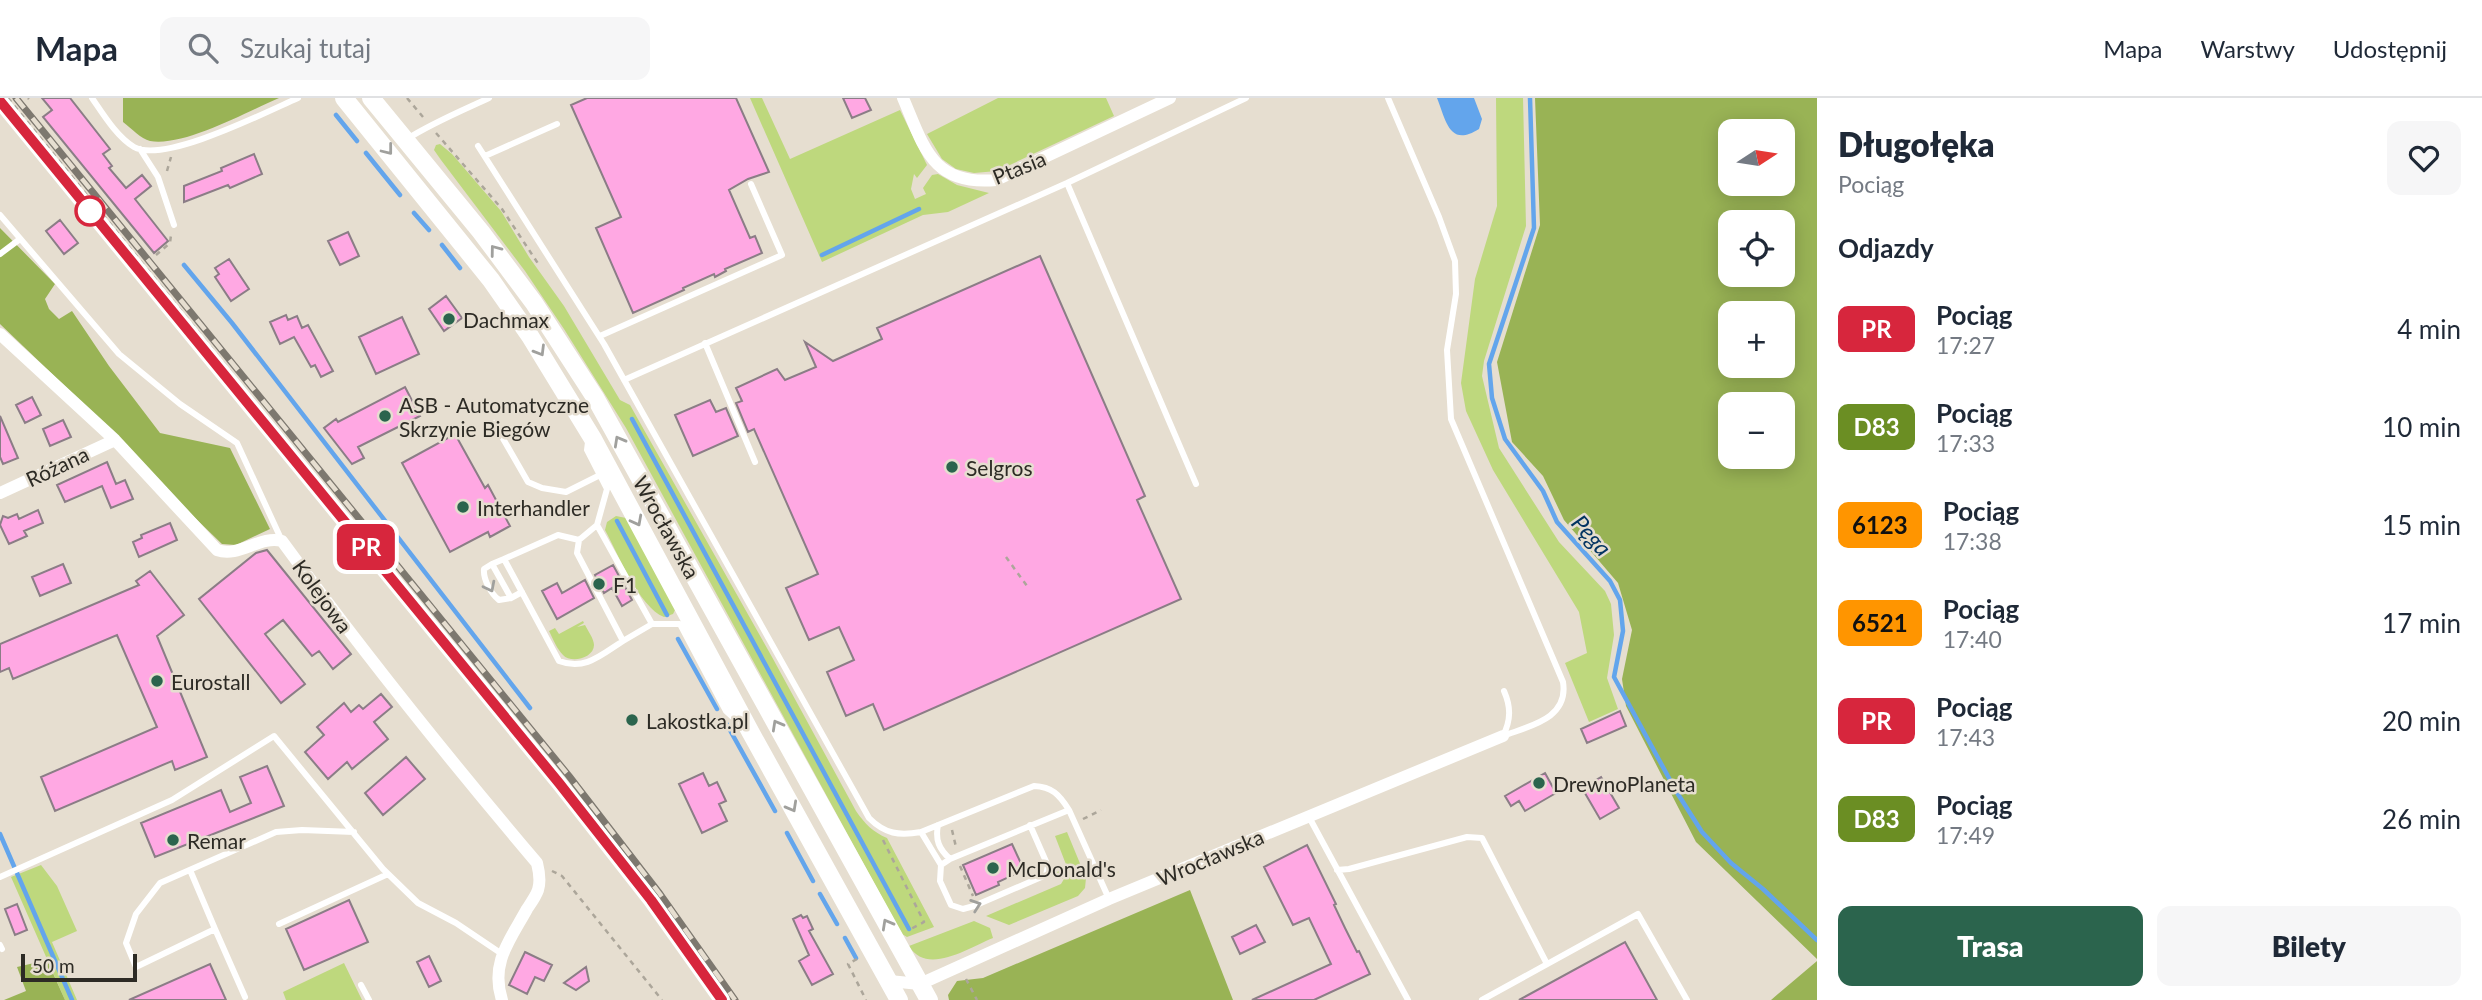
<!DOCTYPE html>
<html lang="pl">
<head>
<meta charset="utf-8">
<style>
	:root { --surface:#fff; --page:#f6f6f7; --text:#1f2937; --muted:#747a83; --line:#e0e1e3; --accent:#2b644d }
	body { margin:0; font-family:Lato,sans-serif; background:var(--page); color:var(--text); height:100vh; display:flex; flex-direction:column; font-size:26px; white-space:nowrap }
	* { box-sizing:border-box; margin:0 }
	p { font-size:23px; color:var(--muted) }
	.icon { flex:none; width:38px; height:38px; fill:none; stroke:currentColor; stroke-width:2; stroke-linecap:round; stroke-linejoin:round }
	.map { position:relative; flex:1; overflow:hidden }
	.drawer { display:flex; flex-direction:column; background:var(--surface); width:665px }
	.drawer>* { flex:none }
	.badge { padding:0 14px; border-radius:10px; font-size:24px; line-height:46px }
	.needle { width:46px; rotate:78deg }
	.tools { position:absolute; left:1718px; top:21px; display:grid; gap:14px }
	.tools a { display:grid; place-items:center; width:77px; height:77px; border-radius:14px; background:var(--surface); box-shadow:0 4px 18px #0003; font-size:35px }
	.scale { position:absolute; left:21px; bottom:18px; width:116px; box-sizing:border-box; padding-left:7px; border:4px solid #2d2b25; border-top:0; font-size:19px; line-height:24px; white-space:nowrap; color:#2d2b25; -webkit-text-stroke:5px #e6ded0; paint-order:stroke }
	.map>.badge { position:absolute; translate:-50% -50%; box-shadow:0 0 0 4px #fff }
	h2 { padding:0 21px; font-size:26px; line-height:63px }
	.round { display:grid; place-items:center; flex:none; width:74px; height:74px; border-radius:14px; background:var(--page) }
	.head { display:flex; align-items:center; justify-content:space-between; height:119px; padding:0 21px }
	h1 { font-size:33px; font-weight:800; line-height:52px }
	.cta { display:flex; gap:14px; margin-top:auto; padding:14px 21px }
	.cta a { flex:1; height:80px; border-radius:14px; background:var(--accent); color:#fff; font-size:28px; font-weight:800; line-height:80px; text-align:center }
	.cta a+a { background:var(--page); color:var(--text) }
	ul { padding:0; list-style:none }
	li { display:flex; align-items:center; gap:21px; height:98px; padding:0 21px }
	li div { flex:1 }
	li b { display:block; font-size:26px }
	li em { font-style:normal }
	li .badge { min-width:77px; font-weight:700; text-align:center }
	header { display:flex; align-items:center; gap:42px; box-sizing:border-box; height:98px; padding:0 35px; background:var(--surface); border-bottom:2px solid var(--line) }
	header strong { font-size:33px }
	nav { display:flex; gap:38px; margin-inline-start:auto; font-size:24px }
	.search { width:490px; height:63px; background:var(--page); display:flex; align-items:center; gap:18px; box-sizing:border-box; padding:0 24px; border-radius:14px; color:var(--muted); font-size:26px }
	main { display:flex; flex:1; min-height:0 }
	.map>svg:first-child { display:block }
	.green { fill:#bed87d }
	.forest { fill:#99b355; fill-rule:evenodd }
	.water { fill:#63a5ec }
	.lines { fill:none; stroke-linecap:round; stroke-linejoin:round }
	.stream { stroke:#63a5ec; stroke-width:4.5 }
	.building { fill:#ffa8e3; stroke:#8b7d86; stroke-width:2 }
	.path { stroke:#aca69a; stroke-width:2.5; stroke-dasharray:5 5; stroke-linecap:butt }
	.service { stroke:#fff; stroke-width:6 }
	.minor { stroke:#fff; stroke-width:12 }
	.secondary { stroke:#fff; stroke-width:18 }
	.rail-casing { stroke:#7d786f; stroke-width:7 }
	.rail { stroke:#e6ded0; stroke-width:4.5; stroke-dasharray:13; stroke-linecap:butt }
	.oneway { stroke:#a0a09d }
	.line-casing { stroke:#fff; stroke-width:16 }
	.line { stroke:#d7263d; stroke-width:10 }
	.stop-dot { fill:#fff; stroke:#d7263d; stroke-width:3.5 }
	.poi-dot { fill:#2b644d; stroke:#e6ded0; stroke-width:2.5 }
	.labels { text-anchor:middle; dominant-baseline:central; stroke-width:5; stroke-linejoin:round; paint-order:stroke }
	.street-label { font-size:21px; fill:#2d2b25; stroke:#e6ded0 }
	.poi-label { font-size:21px; fill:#2d2b25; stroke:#e6ded0; text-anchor:start }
	.water-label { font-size:23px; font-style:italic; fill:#043562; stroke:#e6ded0 }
</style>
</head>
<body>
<header>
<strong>Mapa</strong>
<div class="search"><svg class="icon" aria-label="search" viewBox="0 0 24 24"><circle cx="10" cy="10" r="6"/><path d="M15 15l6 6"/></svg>Szukaj tutaj</div>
<nav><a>Mapa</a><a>Warstwy</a><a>Udostępnij</a></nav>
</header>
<main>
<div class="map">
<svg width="1817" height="902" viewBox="0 0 1817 902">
	<rect width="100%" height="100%" fill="#e6ded0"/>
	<path class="green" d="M 750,0 L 762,0 L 790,61 L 900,12 L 927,67 L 917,80 L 914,76 L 911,91 L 915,101 L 926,96 L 923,90 L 932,77 L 938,76 L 957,87 L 989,95 L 948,114 L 923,117 L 822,164 Z
		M 998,0 L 1106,0 L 1114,18 L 997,73 L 974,75 L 956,71 L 942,61 L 927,36 Z
		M 1496,0 L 1523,0 L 1526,128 L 1484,263 L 1482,278 L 1499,350 L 1559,444 L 1605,493 L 1611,506 L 1614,537 L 1607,580 L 1618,611 L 1589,624 L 1565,565 L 1587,555 L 1579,514 L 1493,372 L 1466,313 L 1461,285 L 1475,181 L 1497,108 Z
		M 440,46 L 452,56 L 501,113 L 529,159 L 564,208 L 620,302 L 630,307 L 772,559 L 856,713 C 865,726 873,734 887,740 L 934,829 L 907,839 L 902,836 L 626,330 L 564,231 L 525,173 L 441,62 L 434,52 L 436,47 Z
		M 616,418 L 626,420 L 676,510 L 673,516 L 664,519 C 639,509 618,456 605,432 L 607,424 Z
		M 583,523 L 584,525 L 577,529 L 585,527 C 588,533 594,541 594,547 C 594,560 571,566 563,557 C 557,551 553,541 549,533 L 555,530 L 559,536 Z
		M 1067,734 L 1086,780 L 1085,790 L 1078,798 L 1009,827 L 986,818 L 1061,786 L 1064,781 L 1055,777 L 1057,774 L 1067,769 L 1055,738 Z
		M 41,767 L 57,788 L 77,833 L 52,844 L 77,902 L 65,902 L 11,779 Z
		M 974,823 L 990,830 L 993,840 C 968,850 927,878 909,848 Z
		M 344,865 L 362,902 L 286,902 L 283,894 Z"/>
	<path class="forest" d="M 123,0 L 279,0 C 246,14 184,49 150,43 C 141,41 131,30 123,24 Z
		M 1535,0 L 1817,0 L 1817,861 L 1696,744 L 1626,608 L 1622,581 L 1632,532 L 1618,485 L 1564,422 L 1543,378 L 1512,344 L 1497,264 L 1540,127 ZM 1731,33 L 1783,33 L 1783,86 L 1731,86 ZM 1731,124 L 1783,124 L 1783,177 L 1731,177 ZM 1783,215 L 1783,268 L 1731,268 L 1731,215 ZM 1783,306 L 1783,359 L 1731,359 L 1731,306 Z
		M 0,130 L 55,186 L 45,201 L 49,211 L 59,221 L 72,213 L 109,268 L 160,335 L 230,350 L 270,431 L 236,447 L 222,446 L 192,417 L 115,336 L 0,226 Z
		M 1190,792 L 1233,902 L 949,902 L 948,897 L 957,883 L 983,880 Z
		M 47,862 L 65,902 L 4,902 L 26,893 L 17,869 Z
		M 1817,863 L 1817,902 L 1771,902 Z"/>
	<path class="water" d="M 1437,0 L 1474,0 L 1482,21 L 1479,31 C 1449,50 1446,22 1437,0 Z"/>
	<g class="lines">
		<path class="stream" d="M 1530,0 L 1534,130 L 1489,266 L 1492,300 L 1505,341 L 1543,393 L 1557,424 L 1610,483 L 1620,502 L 1623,533 L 1614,579 L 1676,693 L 1702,734 L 1731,765 L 1763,791 L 1817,842
			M 336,17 L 357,43
			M 366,55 L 400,97
			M 414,115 L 429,132
			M 442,147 L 460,170
			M 822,157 L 919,111
			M 184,167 L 232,225 L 530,610
			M 632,321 L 909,831
			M 617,423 L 667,517
			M 678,541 L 717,611
			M 726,625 L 775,713
			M 787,735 L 813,783
			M 0,736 L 72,902
			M 820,796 L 837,826
			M 845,840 L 856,860"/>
	</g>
	<path class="building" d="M 42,0 L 70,0 L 110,51 L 103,56 L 112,68 L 109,70 L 126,90 L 142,77 L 151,88 L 135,101 L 168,143 L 154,155 L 43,19 L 52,12 Z
		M 587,0 L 736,0 L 769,74 L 748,81 L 729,92 L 750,140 L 755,138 L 762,155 L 725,171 L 726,173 L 715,179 L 714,176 L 683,190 L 684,192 L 633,215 L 596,130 L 621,119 L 571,7 Z
		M 843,0 L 865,0 L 871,12 L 852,20 Z
		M 254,56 L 262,76 L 230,90 L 228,87 L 184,104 L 184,88 L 222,73 L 221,70 Z
		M 60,122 L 78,145 L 64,156 L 46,133 Z
		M 348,134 L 359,158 L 340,167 L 328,143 Z
		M 1040,158 L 1145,398 L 1137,402 L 1181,501 L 884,632 L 873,606 L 846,618 L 827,574 L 854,562 L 839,529 L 809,542 L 786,490 L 818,476 L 754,331 L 748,334 L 736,305 L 742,303 L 736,290 L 777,271 L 785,282 L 816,269 L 805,244 L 833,263 L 882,241 L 877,230 Z
		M 229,161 L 249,191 L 231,203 L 215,179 L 219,176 L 215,170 Z
		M 446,198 L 462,220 L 444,233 L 429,211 Z
		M 286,217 L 288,222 L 297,218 L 302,230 L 308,227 L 333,273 L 321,279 L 315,267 L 311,269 L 294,239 L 280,246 L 270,224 Z
		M 402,219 L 419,256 L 376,276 L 359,239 Z
		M 405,289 L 420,318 L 358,349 L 364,360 L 352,366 L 324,330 L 336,321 L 338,324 Z
		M 32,299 L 41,317 L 25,325 L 16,307 Z
		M 710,302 L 716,314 L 726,310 L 738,338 L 693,358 L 675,317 Z
		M 0,318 L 18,360 L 3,366 L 0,359 Z
		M 63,322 L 71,339 L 50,348 L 43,331 Z
		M 455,336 L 485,390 L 488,387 L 510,428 L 490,439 L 488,434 L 450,454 L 402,365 Z
		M 107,364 L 116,386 L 125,382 L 133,401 L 111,410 L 102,388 L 65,404 L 57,387 Z
		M 38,412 L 43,425 L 24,433 L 27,438 L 9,446 L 0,427 L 3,418 L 8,420 L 17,416 L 19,421 Z
		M 170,425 L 177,442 L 139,459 L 133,444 L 142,440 L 141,437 Z
		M 267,452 L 351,556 L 333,571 L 319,553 L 312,558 L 283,522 L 265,536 L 305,586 L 281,605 L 199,501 L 256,455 Z
		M 63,466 L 71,485 L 40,498 L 32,479 Z
		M 613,467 L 632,502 L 622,508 L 612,490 L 604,495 L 595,477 Z
		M 150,473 L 184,517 L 157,538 L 207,659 L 175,672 L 172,663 L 55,713 L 41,679 L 157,629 L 117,537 L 13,581 L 9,570 L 0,574 L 0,546 L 139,487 L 136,483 Z
		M 585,482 L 594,500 L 557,521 L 542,493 L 557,485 L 562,495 Z
		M 381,596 L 392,609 L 374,624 L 388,641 L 352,671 L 347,664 L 328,681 L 305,654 L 324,637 L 317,629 L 344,605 L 351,614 L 359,607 L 363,611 Z
		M 1620,613 L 1626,628 L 1587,645 L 1581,631 Z
		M 406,659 L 425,681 L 383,717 L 365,695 Z
		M 267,668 L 284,708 L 155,759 L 141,725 L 221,692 L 230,714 L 251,705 L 240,679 Z
		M 703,675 L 709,688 L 717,684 L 726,703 L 719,706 L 727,723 L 702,735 L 679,686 Z
		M 1545,675 L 1556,695 L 1525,713 L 1519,703 L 1511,708 L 1505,698 Z
		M 1601,679 L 1619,710 L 1600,721 L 1582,690 Z
		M 1012,746 L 1024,772 L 998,784 L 999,787 L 976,797 L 963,767 Z
		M 1307,747 L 1336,806 L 1334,807 L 1345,830 L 1357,854 L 1359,853 L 1370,876 L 1314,902 L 1252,902 L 1331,866 L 1309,820 L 1293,827 L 1264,769 Z
		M 349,802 L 368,844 L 304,872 L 286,831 Z
		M 17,806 L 27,832 L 15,837 L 5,811 Z
		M 801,817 L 803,820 L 807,818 L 813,831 L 809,833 L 833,876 L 812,887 L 799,863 L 809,857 L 793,821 Z
		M 1256,827 L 1265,844 L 1240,856 L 1232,839 Z
		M 1625,844 L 1657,902 L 1519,902 Z
		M 525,854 L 552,867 L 544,883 L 535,879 L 527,896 L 509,887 Z
		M 429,858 L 441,883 L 429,889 L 417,864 Z
		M 210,866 L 226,902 L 129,902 Z
		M 586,869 L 589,883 L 576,892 L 564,885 Z"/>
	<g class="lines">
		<path class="path" d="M 8,0 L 234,278
			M 28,0 L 29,1
			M 407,0 L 423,19
			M 436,35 L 502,111 L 539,167
			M 167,73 L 171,59
			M 156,157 L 170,145 L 171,137
			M 1006,459 L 1027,488
			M 1083,721 L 1101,712
			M 952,732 L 956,749
			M 883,742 L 924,824 L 909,832
			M 960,768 L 973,798
			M 552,773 L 562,778 L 662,902
			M 857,861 L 848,866 L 866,902
			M 966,881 L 977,902"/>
		<path class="service" d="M 92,0 C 103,16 117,39 134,49 C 164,66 266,14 298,0
			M 1388,0 L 1439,119 L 1455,163 L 1456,196 L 1447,252 L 1451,321 L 1563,584 C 1569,621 1529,628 1503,638
			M 407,41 C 432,25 461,13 489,0
			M 478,48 L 604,246 L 869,720 C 885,736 899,738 921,734 L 1034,688 C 1052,689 1059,696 1069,712
			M 140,51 L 158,79 L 174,127
			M 485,58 L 557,26
			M 1067,85 L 1196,386
			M 0,117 L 119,256 L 180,306 L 237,345 L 282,443
			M 0,156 L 20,141
			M 600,238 L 782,157 L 751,86
			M 705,245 L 755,364
			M 624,282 L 1067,85 L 1246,0
			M 494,325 L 528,384 L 542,390 L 566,394 L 600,377
			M 588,344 L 587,352 L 607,391 L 597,427 L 652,526 L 680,526 L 726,613 L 736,622
			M 597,427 L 579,442 L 577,455 L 623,543 L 652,526
			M 579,442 L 558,437 L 504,461 L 559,563 C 585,573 601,557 623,543
			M 504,461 L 492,466 L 511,500 L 522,494
			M 492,466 L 484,471 C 483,481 491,496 499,502 L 511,500
			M 1503,638 C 1511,622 1511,609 1504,593
			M 1309,719 L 1408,902
			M 938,727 C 935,742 939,751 950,761
			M 1030,727 L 1048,768 L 1046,777 L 974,808 L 963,811 L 951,807 L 940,783 L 941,767 L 950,761 L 1069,712 L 1109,801
			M 921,734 L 941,767
			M 190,772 L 215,831 L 136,869 L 126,845 L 136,816 L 160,785 L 276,734 L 302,732 L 354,734
			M 1337,772 L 1349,771 L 1467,739 L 1482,740 L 1547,866
			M 0,779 L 172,702 L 274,638 L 383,771 L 418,805 L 456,825 L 502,856
			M 279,826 L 388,776
			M 215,831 L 245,899
			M 0,847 L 2,851
			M 361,887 L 369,902
			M 1482,902 L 1638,816 L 1687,902"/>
		<path class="minor" d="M 903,0 C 924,49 932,88 996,82 L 1170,0
			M 0,236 L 115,342 L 217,452 C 239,460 260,437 282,443 C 363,554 448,660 537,765 C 539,773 541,783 538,792 C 536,798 531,805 527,811 C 510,842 490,865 502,902
			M 0,395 L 115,342
			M 889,883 L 920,886 L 1109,801 L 1503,638"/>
		<path class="secondary" d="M 344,0 L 491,182 L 530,238 L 593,341 L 751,635 L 899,902
			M 371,0 L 481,134 L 534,205 L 596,301 L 929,902"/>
		<defs>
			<path id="rail" d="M 16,0 L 569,678 L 660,796 L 735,902
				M 0,3 L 559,685 L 651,802 L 722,902"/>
		</defs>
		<use href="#rail" class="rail-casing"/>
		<use href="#rail" class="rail"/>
	</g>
	<defs><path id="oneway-chevron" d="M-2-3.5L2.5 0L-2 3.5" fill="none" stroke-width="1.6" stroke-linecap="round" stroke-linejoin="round" transform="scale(1.75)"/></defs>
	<g class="oneway">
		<use href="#oneway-chevron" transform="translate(388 52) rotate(52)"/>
		<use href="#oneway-chevron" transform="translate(495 152) rotate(-127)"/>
		<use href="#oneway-chevron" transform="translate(540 253) rotate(59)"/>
		<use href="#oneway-chevron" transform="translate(619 343) rotate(-119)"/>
		<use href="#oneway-chevron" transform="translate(637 423) rotate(62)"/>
		<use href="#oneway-chevron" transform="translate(490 489) rotate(63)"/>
		<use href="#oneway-chevron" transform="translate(777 627) rotate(-119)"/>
		<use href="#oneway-chevron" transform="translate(792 709) rotate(61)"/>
		<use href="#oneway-chevron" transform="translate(976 807) rotate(-19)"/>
		<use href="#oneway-chevron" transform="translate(887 826) rotate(-119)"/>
	</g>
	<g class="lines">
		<defs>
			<path id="line" d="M 0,3 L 559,685 L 651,802 L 722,902"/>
		</defs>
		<use href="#line" class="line-casing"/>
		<use href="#line" class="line"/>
	</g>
	<circle class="stop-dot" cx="90" cy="113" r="14"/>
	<g class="poi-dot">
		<circle cx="449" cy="221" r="7"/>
		<circle cx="385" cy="318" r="7"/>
		<circle cx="952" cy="369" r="7"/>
		<circle cx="463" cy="409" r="7"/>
		<circle cx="599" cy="486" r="7"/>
		<circle cx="157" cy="583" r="7"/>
		<circle cx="632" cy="622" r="7"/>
		<circle cx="1539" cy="685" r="7"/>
		<circle cx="173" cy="742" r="7"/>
		<circle cx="993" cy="770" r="7"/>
	</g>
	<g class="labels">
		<g class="street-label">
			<text transform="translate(1019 69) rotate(-22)">Ptasia</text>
			<text transform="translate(57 368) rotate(-25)">Różana</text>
			<text transform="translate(667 429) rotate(61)">Wrocławska</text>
			<text transform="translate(323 498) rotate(54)">Kolejowa</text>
			<text transform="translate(1210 759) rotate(-23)">Wrocławska</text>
		</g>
		<g class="poi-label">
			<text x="463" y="221">Dachmax</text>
			<text x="399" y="306">ASB - Automatyczne<tspan x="399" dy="24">Skrzynie Biegów</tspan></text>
			<text x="966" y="369">Selgros</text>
			<text x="477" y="409">Interhandler</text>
			<text x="613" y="486">F1</text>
			<text x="171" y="583">Eurostall</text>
			<text x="646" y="622">Lakostka.pl</text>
			<text x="1553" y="685">DrewnoPlaneta</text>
			<text x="187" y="742">Remar</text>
			<text x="1007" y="770">McDonald's</text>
		</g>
		<g class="water-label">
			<text transform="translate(1592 437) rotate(48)">Pęga</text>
		</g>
	</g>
</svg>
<div class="tools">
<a><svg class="needle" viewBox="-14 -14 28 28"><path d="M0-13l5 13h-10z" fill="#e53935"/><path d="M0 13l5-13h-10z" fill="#747a83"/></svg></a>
<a><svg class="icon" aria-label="locate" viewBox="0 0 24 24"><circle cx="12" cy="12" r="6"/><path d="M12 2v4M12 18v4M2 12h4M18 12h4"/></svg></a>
<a>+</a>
<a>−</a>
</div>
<div class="scale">50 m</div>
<b class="badge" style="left:366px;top:449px;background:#d7263d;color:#fff">PR</b>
</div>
<section class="drawer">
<div class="head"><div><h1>Długołęka</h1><p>Pociąg</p></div><a class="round"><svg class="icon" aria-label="heart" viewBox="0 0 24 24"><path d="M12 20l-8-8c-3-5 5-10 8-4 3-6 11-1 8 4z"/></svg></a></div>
<h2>Odjazdy</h2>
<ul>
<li><span class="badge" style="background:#d7263d;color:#fff">PR</span><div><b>Pociąg</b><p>17:27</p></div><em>4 min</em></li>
<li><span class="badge" style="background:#6b8e23;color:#fff">D83</span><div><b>Pociąg</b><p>17:33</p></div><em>10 min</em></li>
<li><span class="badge" style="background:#ff9500;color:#111">6123</span><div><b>Pociąg</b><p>17:38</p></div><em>15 min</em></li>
<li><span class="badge" style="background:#ff9500;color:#111">6521</span><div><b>Pociąg</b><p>17:40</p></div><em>17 min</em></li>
<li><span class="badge" style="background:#d7263d;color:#fff">PR</span><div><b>Pociąg</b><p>17:43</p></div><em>20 min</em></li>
<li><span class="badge" style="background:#6b8e23;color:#fff">D83</span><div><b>Pociąg</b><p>17:49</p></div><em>26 min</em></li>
</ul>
<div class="cta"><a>Trasa</a><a>Bilety</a></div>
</section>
</main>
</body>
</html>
